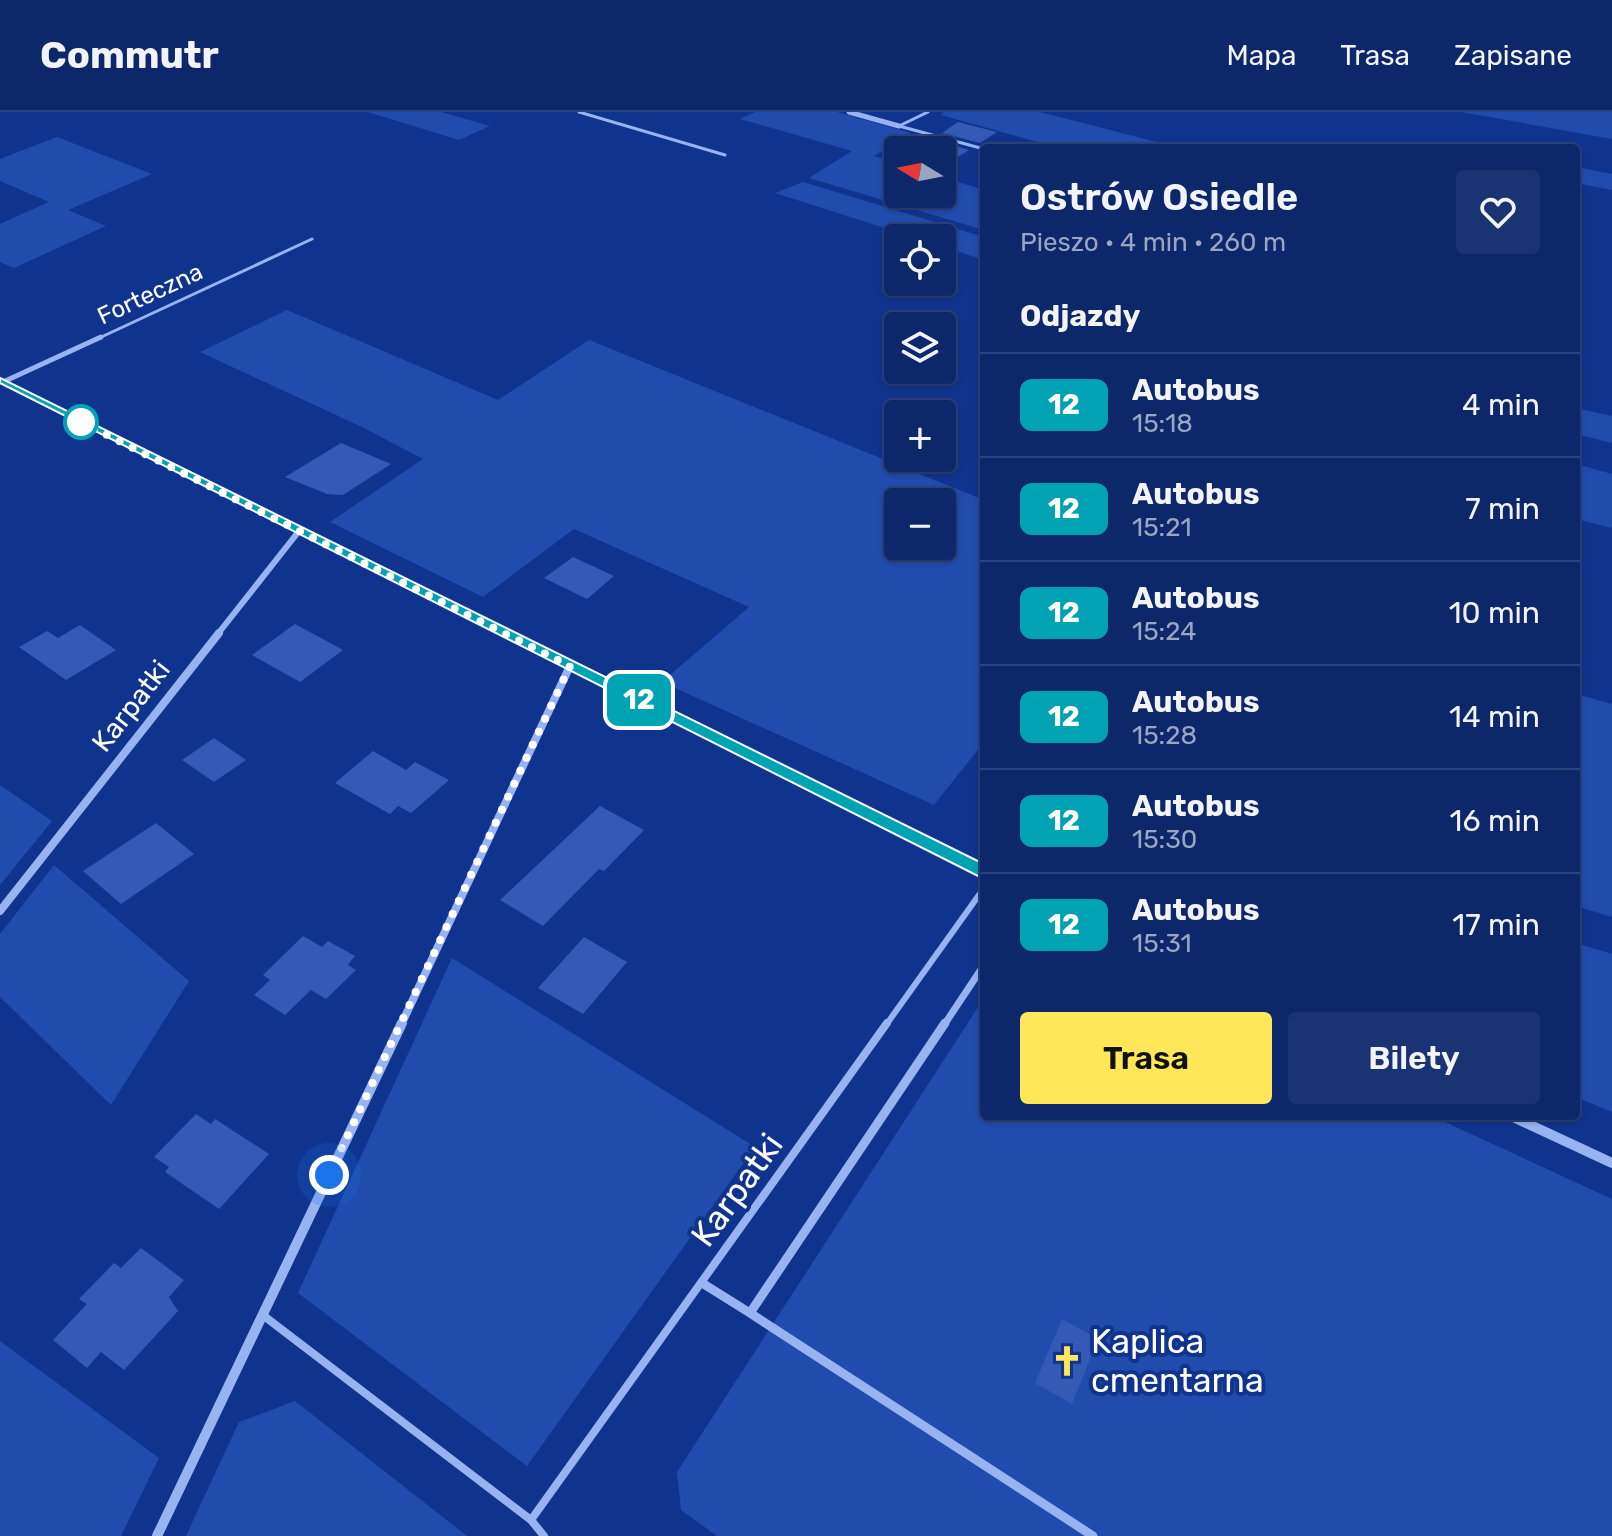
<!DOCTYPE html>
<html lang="pl">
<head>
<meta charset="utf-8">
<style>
	:root { --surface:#0c276a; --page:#1a3372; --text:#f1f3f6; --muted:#9aa5c1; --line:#2c447e; --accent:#ffe759 }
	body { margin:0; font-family:Rubik,sans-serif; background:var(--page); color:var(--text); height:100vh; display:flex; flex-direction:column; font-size:30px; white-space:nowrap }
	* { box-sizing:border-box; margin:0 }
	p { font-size:26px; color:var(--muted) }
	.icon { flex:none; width:44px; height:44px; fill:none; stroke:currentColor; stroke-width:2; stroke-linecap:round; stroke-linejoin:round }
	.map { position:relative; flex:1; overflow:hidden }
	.side { position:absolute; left:980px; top:32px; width:600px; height:976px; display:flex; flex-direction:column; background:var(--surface); border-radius:8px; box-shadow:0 2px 6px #0004,0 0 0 2px var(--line) }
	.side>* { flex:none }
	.badge { padding:0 16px; border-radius:12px; font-size:28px; line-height:52px }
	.needle { width:52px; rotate:280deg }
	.tools { position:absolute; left:884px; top:24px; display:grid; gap:16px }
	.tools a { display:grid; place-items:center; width:72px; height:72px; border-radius:8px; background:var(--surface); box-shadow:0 2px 6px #0004,0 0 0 2px var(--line); font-size:40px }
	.you { position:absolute; width:40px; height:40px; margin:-20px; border:6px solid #fff; border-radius:50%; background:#1a73e8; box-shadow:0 0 0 12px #1a73e833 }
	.map>.badge { position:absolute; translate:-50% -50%; box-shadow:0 0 0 4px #fff }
	h2 { padding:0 40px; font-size:30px; line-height:72px }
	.round { display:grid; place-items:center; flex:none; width:84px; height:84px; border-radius:8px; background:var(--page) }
	.summary { display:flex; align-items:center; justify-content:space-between; height:136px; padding:0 40px }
	h1 { font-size:38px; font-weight:600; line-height:60px }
	.primary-button { display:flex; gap:16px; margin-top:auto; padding:16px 40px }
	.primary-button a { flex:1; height:92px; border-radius:8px; background:var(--accent); color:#111; font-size:32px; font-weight:600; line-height:92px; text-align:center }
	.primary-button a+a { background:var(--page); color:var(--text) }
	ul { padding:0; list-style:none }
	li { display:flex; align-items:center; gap:24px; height:104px; padding:0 40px; border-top:2px solid var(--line) }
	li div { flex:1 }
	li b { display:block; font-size:30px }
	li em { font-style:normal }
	li .badge { min-width:88px; font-weight:700; text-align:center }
	header { display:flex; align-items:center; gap:48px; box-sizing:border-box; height:112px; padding:0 40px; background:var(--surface); border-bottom:2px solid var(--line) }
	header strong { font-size:38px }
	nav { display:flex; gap:44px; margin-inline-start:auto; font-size:28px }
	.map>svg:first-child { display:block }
	.green { fill:#214cad; fill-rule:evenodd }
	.building { fill:#345ab5 }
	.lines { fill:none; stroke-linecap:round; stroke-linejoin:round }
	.service-far3 { stroke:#98b3f2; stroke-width:3 }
	.service-far2 { stroke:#98b3f2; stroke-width:5 }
	.service-far1 { stroke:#98b3f2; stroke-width:6 }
	.service { stroke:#98b3f2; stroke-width:8 }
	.pedestrian-far1 { stroke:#98b3f2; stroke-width:7 }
	.pedestrian { stroke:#98b3f2; stroke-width:9 }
	.minor-far3 { stroke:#98b3f2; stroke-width:5 }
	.minor-far2 { stroke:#98b3f2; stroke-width:6 }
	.minor-far1 { stroke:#98b3f2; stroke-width:8 }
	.minor { stroke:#98b3f2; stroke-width:10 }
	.line { fill:#00a3b4; stroke:#fff; stroke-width:2 }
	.walk { stroke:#fff; stroke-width:8; stroke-dasharray:0 14.4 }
	.stop-dot { fill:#fff; stroke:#00a3b4; stroke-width:4 }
	.labels { text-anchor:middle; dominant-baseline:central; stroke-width:8; stroke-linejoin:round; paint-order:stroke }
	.far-street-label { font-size:24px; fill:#fff; stroke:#10348d }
	.street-label { font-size:28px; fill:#fff; stroke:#10348d }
	.near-street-label { font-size:34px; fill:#fff; stroke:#10348d }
	.near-poi-label { font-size:34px; fill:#fff; stroke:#10348d; text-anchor:start }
</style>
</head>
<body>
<header>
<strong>Commutr</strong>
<nav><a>Mapa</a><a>Trasa</a><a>Zapisane</a></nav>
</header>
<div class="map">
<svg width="1612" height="1424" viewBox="0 0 1612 1424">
	<rect width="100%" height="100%" fill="#10348d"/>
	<path class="green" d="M 368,0 L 441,0 L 490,14 L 459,28 Z
		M 755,0 L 837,0 L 911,21 L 874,44 L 898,52 L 898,82 L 942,82 L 942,65 L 984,78 L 984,118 L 809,66 L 852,39 L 740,7 Z
		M 944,0 L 1040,0 L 1180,36 L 1030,36 L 1038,30 L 941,3 Z
		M 1462,0 L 1612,0 L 1612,27 Z
		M 57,25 L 152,62 L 68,98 L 106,114 L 14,156 L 0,150 L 0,112 L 49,90 L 0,69 L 0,47 Z
		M 1576,55 L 1612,62 L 1612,78 L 1576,71 Z
		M 803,70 L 984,125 L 984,148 L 942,134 L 942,126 L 916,126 L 775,81 Z
		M 287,198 L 498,288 L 589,228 L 984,388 L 984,630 L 934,693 L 662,570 L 749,495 L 574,417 L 483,485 L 330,410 L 423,347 L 362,315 L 200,240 ZM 898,390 L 942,390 L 942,434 L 898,434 Z
		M 1576,296 L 1612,304 L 1612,331 L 1576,322 Z
		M 1576,352 L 1612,362 L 1612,416 L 1576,407 Z
		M 1576,582 L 1612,592 L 1612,805 L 1576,794 Z
		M 0,673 L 52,709 L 0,773 Z
		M 54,753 L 189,869 L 111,993 L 0,885 L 0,822 Z
		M 1576,831 L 1612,842 L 1612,1000 L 1576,985 Z
		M 452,846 L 755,1035 L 527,1354 L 298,1181 Z
		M 984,886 L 984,1004 L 1432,1004 L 1612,1087 L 1612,1424 L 717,1424 L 681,1398 L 677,1360 Z
		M 0,1229 L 159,1346 L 121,1424 L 0,1424 Z
		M 295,1289 L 467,1424 L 186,1424 L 239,1310 Z"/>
	<path class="building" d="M 958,10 L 997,20 L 980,31 L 942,21 Z
		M 942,30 L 969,38 L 942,55 Z
		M 341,331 L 391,352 L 343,383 L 327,382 L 285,365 Z
		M 573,445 L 614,464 L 587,487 L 544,466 Z
		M 295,512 L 343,538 L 300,570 L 252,543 Z
		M 80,513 L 116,538 L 66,568 L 19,535 L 47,519 L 58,526 Z
		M 214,626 L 246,648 L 214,670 L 182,648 Z
		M 373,639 L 406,658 L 415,650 L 449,668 L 411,701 L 398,694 L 390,702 L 335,671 Z
		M 600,694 L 644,718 L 604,759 L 599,757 L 543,814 L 500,788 Z
		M 156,711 L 194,742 L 121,792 L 83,759 Z
		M 303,824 L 322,835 L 328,829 L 355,844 L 348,853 L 356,858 L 326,887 L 311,878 L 285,903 L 254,883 L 270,868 L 263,863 Z
		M 584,825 L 627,850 L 583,902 L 538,876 Z
		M 196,1002 L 211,1012 L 215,1007 L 269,1042 L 219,1097 L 165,1060 L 169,1055 L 154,1045 Z
		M 141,1136 L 184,1168 L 169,1185 L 178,1199 L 124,1258 L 101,1240 L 87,1256 L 53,1228 L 87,1192 L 79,1187 L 114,1151 L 121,1156 Z
		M 1062,1207 L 1098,1227 L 1072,1292 L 1035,1271 Z"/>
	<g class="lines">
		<path class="service-far3" d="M 579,0 L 725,43
			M 899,14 L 984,37
			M 899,14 L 928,0
			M 97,227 L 312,127"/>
		<path class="service-far2" d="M 3,270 L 101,225"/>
		<path class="service-far1" d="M 886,913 L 984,776"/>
		<path class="service" d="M 264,1204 L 531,1408 L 544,1424
			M 531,1408 L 887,911"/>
		<path class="pedestrian-far1" d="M 944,913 L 984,853"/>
		<path class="pedestrian" d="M 945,911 L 750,1201 L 1093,1424
			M 702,1171 L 750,1201"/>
		<path class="minor-far3" d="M 849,0 L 899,14"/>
		<path class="minor-far2" d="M 0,269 L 509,523
			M 217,523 L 299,419"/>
		<path class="minor-far1" d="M 505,521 L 984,760
			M 0,799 L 219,521
			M 401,913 L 570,554"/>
		<path class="minor" d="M 1511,1004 L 1612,1051
			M 157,1424 L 402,911"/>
	</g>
	<path class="line" d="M 0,266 L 990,755 L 992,760 L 990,764 L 978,764 L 0,271 Z"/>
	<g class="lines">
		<path class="walk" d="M 81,310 L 570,554 L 329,1063"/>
	</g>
	<defs>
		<symbol id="church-bare" viewBox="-9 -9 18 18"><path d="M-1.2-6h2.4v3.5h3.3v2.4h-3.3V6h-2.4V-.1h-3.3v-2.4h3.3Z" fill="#ffe759" stroke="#10348d" stroke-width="2.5" paint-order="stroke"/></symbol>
	</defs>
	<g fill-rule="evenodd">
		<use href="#church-bare" x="1045" y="1227" width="44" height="44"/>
	</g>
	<circle class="stop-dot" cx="81" cy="310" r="16"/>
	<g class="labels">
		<g class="far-street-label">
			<text transform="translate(150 182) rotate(-25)">Forteczna</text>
		</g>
		<g class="street-label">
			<text transform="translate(131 594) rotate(-52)">Karpatki</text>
		</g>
		<g class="near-street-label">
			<text transform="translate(737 1078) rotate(-54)">Karpatki</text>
		</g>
		<g class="near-poi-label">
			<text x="1091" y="1229">Kaplica<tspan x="1091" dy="39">cmentarna</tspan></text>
		</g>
	</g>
</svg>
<div class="tools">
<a><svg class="needle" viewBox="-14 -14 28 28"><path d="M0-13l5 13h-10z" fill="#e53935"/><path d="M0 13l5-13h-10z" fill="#9aa5c1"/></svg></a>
<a><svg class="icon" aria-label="locate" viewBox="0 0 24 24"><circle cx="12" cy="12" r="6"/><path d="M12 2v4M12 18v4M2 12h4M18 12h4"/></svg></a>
<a><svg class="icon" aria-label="layers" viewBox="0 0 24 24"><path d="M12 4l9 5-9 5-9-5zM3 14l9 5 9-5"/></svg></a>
<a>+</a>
<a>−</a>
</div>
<div class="you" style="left:329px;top:1063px"></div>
<b class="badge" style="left:639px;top:588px;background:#00a3b4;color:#fff">12</b>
<section class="side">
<div class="summary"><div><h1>Ostrów Osiedle</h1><p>Pieszo · 4 min · 260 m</p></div><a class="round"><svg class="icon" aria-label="heart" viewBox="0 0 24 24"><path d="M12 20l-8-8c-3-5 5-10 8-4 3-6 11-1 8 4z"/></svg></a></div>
<h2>Odjazdy</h2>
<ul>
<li><span class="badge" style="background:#00a3b4;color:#fff">12</span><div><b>Autobus</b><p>15:18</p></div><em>4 min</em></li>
<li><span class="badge" style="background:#00a3b4;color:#fff">12</span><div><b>Autobus</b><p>15:21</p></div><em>7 min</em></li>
<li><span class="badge" style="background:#00a3b4;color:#fff">12</span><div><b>Autobus</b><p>15:24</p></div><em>10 min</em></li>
<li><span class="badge" style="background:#00a3b4;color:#fff">12</span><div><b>Autobus</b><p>15:28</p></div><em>14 min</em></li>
<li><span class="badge" style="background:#00a3b4;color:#fff">12</span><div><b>Autobus</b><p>15:30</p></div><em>16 min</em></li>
<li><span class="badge" style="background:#00a3b4;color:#fff">12</span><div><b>Autobus</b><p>15:31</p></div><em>17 min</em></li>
</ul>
<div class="primary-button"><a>Trasa</a><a>Bilety</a></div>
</section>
</div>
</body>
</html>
